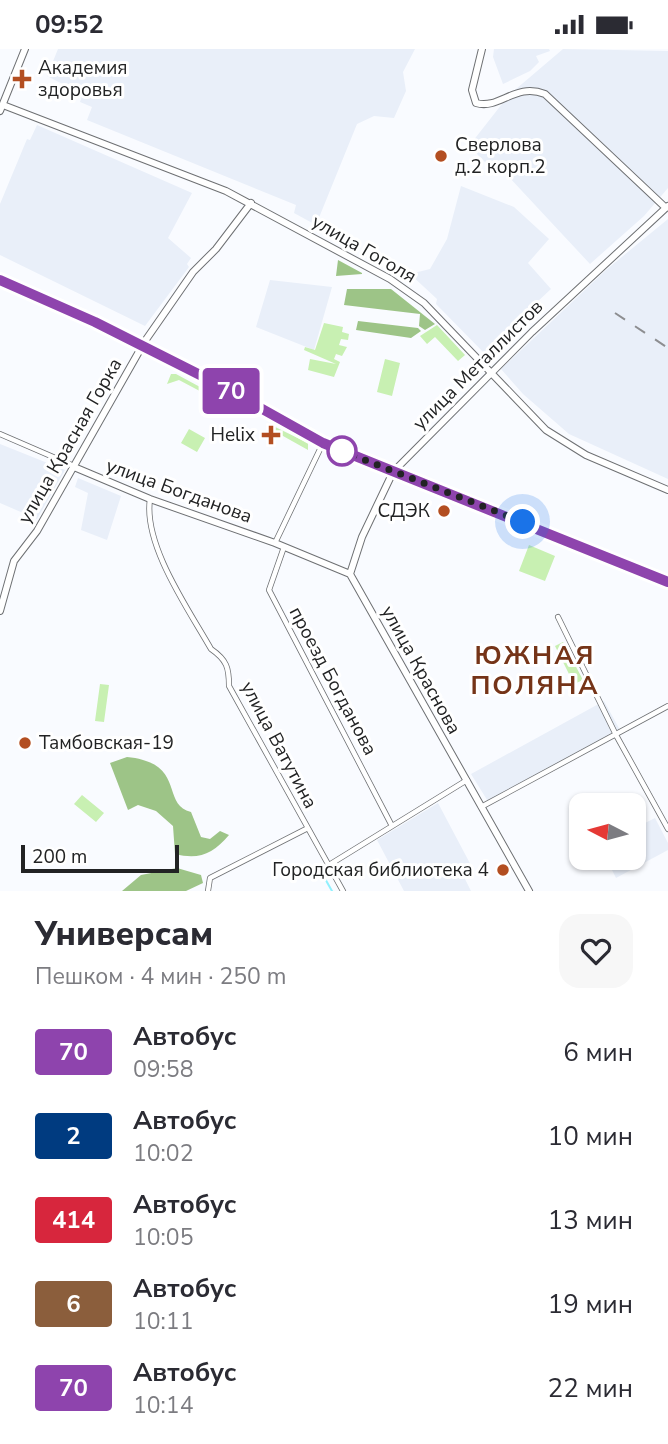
<!DOCTYPE html>
<html lang="ru">
<head>
<meta charset="utf-8">
<style>
	:root { --surface:#fff; --page:#f7f7f7; --text:#2b2b33; --muted:#7c7c81 }
	body { margin:0; font-family:"Nunito Sans",sans-serif; background:var(--page); color:var(--text); height:100vh; display:flex; flex-direction:column; font-size:26px; white-space:nowrap }
	* { box-sizing:border-box; margin:0 }
	p { font-size:23px; color:var(--muted) }
	.icon { flex:none; width:38px; height:38px; fill:none; stroke:currentColor; stroke-width:2; stroke-linecap:round; stroke-linejoin:round }
	.map { position:relative; height:842px; overflow:hidden }
	.details { display:flex; flex-direction:column; background:var(--surface); flex:1 }
	.details>* { flex:none }
	.badge { padding:0 14px; border-radius:5px; font-size:24px; line-height:46px }
	.needle { width:46px; rotate:276deg }
	.buttons { position:absolute; left:569px; top:744px; display:grid; gap:14px }
	.buttons a { display:grid; place-items:center; width:77px; height:77px; border-radius:14px; background:var(--surface); box-shadow:0 2px 5px #0004; font-size:35px }
	.scale { position:absolute; left:21px; bottom:18px; width:158px; box-sizing:border-box; padding-left:7px; border:4px solid #222324; border-top:0; font-size:19px; line-height:24px; white-space:nowrap; color:#222324; -webkit-text-stroke:5px #fff; paint-order:stroke }
	.you { position:absolute; width:35px; height:35px; margin:-18px; border:5px solid #fff; border-radius:50%; background:#1a73e8; box-shadow:0 0 0 10px #1a73e833 }
	.map>.badge { position:absolute; translate:-50% -50%; box-shadow:0 0 0 4px #fff }
	.round { display:grid; place-items:center; flex:none; width:74px; height:74px; border-radius:21px; background:var(--page) }
	.headline { display:flex; align-items:center; justify-content:space-between; height:119px; padding:0 35px }
	h1 { font-size:33px; font-weight:800; line-height:52px }
	ul { padding:0; list-style:none }
	li { display:flex; align-items:center; gap:21px; height:84px; padding:0 35px }
	li div { flex:1 }
	li b { display:block; font-size:26px }
	li em { font-style:normal }
	li .badge { min-width:77px; font-weight:700; text-align:center }
	.status { display:flex; justify-content:space-between; align-items:center; height:49px; padding:0 35px; background:var(--surface); direction:ltr }
	.status svg { height:19px; fill:currentColor }
	.map>svg:first-child { display:block }
	.built { fill:#e9eff9 }
	.green { fill:#c8f0b2 }
	.forest { fill:#9dc487 }
	.lines { fill:none; stroke-linecap:round; stroke-linejoin:round }
	.stream { stroke:#8ff0fd; stroke-width:2 }
	.street-casing { stroke:#6e7073; stroke-width:6 }
	.secondary-casing { stroke:#6e7073; stroke-width:8 }
	.primary-casing { stroke:#6e7073; stroke-width:8 }
	.street { stroke:#fff; stroke-width:4.5 }
	.secondary { stroke:#fff; stroke-width:6 }
	.primary { stroke:#fff; stroke-width:6 }
	.rail { stroke:#8d8e91; stroke-width:2; stroke-dasharray:12 12; stroke-linecap:butt }
	.line-casing { stroke:#fff; stroke-width:16 }
	.line { stroke:#8e44ad; stroke-width:10 }
	.walk { stroke:#222324; stroke-width:7; stroke-dasharray:0 12.6 }
	.poi-dot { fill:#b34e21; stroke:#fff; stroke-width:2.5 }
	.stop-dot { fill:#fff; stroke:#8e44ad; stroke-width:3.5 }
	.labels { text-anchor:middle; dominant-baseline:central; stroke-width:6; stroke-linejoin:round; paint-order:stroke }
	.poi-label { font-size:19px; fill:#222324; stroke:#fff; text-anchor:start }
	.street-label { font-size:19px; fill:#222324; stroke:#fff }
	.district-label { font-size:26px; font-weight:bold; letter-spacing:2px; fill:#753418; stroke:#fff }
</style>
</head>
<body>
<div class="status"><b>09:52</b><svg viewBox="0 0 49 12"><path d="M0 12V9h3v3zM5 12V6h3v6zM10 12V3h3v9zM15 12V0h3v12zM26 1h20v11H26zM47 4h2v5h-2z"/></svg></div>
<div class="map">
<svg width="668" height="842" viewBox="0 0 668 842">
	<rect width="100%" height="100%" fill="#f9fbff"/>
	<path class="built" d="M 58,0 L 415,0 L 403,23 L 406,42 L 394,69 L 374,67 L 357,75 L 316,176 L 294,164 L 296,156 L 87,71 L 92,58 L 80,53 L 82,47 L 90,49 L 47,27 Z
		M 494,0 L 549,0 L 550,2 L 536,7 L 539,13 L 530,22 L 503,35 L 493,8 Z
		M 563,0 L 668,2 L 668,139 L 644,167 L 590,215 L 495,113 L 489,117 L 469,97 L 509,46 Z
		M 37,76 L 192,144 L 168,189 L 191,209 L 187,215 L 189,218 L 145,277 L 0,206 L 0,155 L 27,90 L 30,91 Z
		M 461,137 L 514,158 L 549,190 L 528,214 L 551,240 L 521,268 L 525,273 L 489,309 L 436,255 L 437,250 L 410,225 L 430,220 L 447,190 Z
		M 668,170 L 668,430 L 569,385 L 523,345 L 501,320 L 606,221 Z
		M 270,231 L 332,238 L 314,301 L 256,278 Z
		M 0,395 L 65,421 L 37,470 L 0,454 Z
		M 78,429 L 121,447 L 107,491 L 81,481 L 88,444 L 75,438 Z
		M 604,652 L 620,681 L 489,754 L 471,725 Z
		M 438,754 L 474,822 L 464,828 L 471,842 L 404,842 L 377,791 Z
		M 634,763 L 641,776 L 655,769 L 668,794 L 668,801 L 616,829 L 606,809 L 634,808 Z"/>
	<path class="green" d="M 324,274 L 343,278 L 342,283 L 349,285 L 348,291 L 341,290 L 339,296 L 347,298 L 342,307 L 336,305 L 334,310 L 340,313 L 334,328 L 308,321 L 310,310 L 336,315 L 304,301 L 305,298 L 315,301 Z
		M 437,276 L 465,306 L 458,312 L 435,288 L 427,295 L 420,287 Z
		M 385,310 L 400,314 L 392,347 L 377,343 Z
		M 171,325 L 176,325 L 213,345 L 211,348 L 179,331 L 167,335 Z
		M 269,375 L 308,394 L 308,401 L 267,378 Z
		M 189,380 L 205,389 L 197,403 L 181,394 Z
		M 529,496 L 555,507 L 545,532 L 519,522 Z
		M 563,593 L 583,631 L 574,635 L 555,597 Z
		M 100,635 L 109,636 L 104,673 L 95,672 Z
		M 82,746 L 104,764 L 96,773 L 74,755 Z"/>
	<path class="forest" d="M 338,211 L 362,224 L 362,225 L 336,227 Z
		M 347,240 L 391,240 L 435,275 L 425,281 L 419,277 L 420,265 L 344,256 Z
		M 358,272 L 418,279 L 421,282 L 411,289 L 356,281 Z
		M 127,708 C 187,714 160,755 191,763 L 201,788 L 210,790 L 220,782 L 229,786 C 213,805 199,811 175,805 L 173,777 L 156,762 L 138,756 L 128,761 L 110,714 Z
		M 177,819 L 201,826 L 203,834 L 186,842 L 122,842 L 141,826 Z"/>
	<g class="lines">
		<path class="stream" d="M 323,826 L 332,842"/>
		<defs>
			<path id="street" d="M 0,385 L 74,417
				M 150,450 C 143,496 189,561 211,600 C 227,611 229,619 229,637 L 343,842
				M 275,494 L 323,394
				M 284,498 L 269,541 L 392,777
				M 558,568 L 616,686 L 668,780
				M 481,758 L 668,657
				M 329,816 L 467,731
				M 208,842 L 210,829 L 308,779"/>
			<path id="secondary" d="M 482,0 L 472,41 L 476,54 C 500,61 515,33 545,45 L 666,159
				M 3,56 L 226,142 L 390,230 L 424,254 L 546,381 L 586,406 L 668,441
				M 74,418 L 150,450 L 275,494 L 350,525
				M 350,525 L 362,488 L 393,423 L 532,283 L 668,157
				M 350,525 L 529,842
				M 0,562 L 14,512 L 37,482 L 145,292 L 193,223 L 216,200 L 251,154"/>
			<path id="primary" d="M 0,62 L 25,0
				M 0,231 L 95,273 L 214,333 L 323,394 L 668,533"/>
		</defs>
		<use href="#street" class="street-casing"/>
		<use href="#secondary" class="secondary-casing"/>
		<use href="#primary" class="primary-casing"/>
		<use href="#street" class="street"/>
		<use href="#secondary" class="secondary"/>
		<use href="#primary" class="primary"/>
		<path class="rail" d="M 615,264 L 668,299"/>
	</g>
	<g class="lines">
		<defs>
			<path id="line" d="M 0,231 L 95,273 L 214,333 L 323,394 L 668,533"/>
		</defs>
		<use href="#line" class="line-casing"/>
		<use href="#line" class="line"/>
		<path class="walk" d="M 342,402 L 523,473"/>
	</g>
	<g class="poi-dot">
		<path d="M18.5 19.5h7v7h7v7h-7v7h-7v-7h-7v-7h7z"/>
		<circle cx="441" cy="107" r="7"/>
		<path d="M267.5 375.5h7v7h7v7h-7v7h-7v-7h-7v-7h7z"/>
		<circle cx="444" cy="462" r="7"/>
		<circle cx="25" cy="694" r="7"/>
		<circle cx="503" cy="821" r="7"/>
	</g>
	<circle class="stop-dot" cx="342" cy="402" r="14"/>
	<g class="labels">
		<g class="poi-label">
			<text x="38" y="19">Академия<tspan x="38" dy="22">здоровья</tspan></text>
			<text x="455" y="96">Сверлова<tspan x="455" dy="22">д.2 корп.2</tspan></text>
			<text x="255" y="386" text-anchor="end">Helix</text>
			<text x="430" y="462" text-anchor="end">СДЭК</text>
			<text x="39" y="694">Тамбовская-19</text>
			<text x="489" y="821" text-anchor="end">Городская библиотека 4</text>
		</g>
		<g class="street-label">
			<text transform="translate(364 200) rotate(30)">улица Гоголя</text>
			<text transform="translate(478 316) rotate(-45)">улица Металлистов</text>
			<text transform="translate(70 392) rotate(-60)">улица Красная Горка</text>
			<text transform="translate(179 442) rotate(20)">улица Богданова</text>
			<text transform="translate(421 621) rotate(61)">улица Краснова</text>
			<text transform="translate(333 632) rotate(62)">проезд Богданова</text>
			<text transform="translate(279 696) rotate(62)">улица Ватутина</text>
		</g>
		<g class="district-label">
			<text x="535" y="606">ЮЖНАЯ<tspan x="535" dy="30">ПОЛЯНА</tspan></text>
		</g>
	</g>
</svg>
<div class="buttons">
<a><svg class="needle" viewBox="-14 -14 28 28"><path d="M0-13l5 13h-10z" fill="#e53935"/><path d="M0 13l5-13h-10z" fill="#7c7c81"/></svg></a>
</div>
<div class="scale">200 m</div>
<div class="you" style="left:523px;top:473px"></div>
<b class="badge" style="left:231px;top:342px;background:#8e44ad;color:#fff">70</b>
</div>
<section class="details">
<div class="headline"><div><h1>Универсам</h1><p>Пешком · 4 мин · 250 m</p></div><a class="round"><svg class="icon" aria-label="heart" viewBox="0 0 24 24"><path d="M12 20l-8-8c-3-5 5-10 8-4 3-6 11-1 8 4z"/></svg></a></div>
<ul>
<li><span class="badge" style="background:#8e44ad;color:#fff">70</span><div><b>Автобус</b><p>09:58</p></div><em>6 мин</em></li>
<li><span class="badge" style="background:#003b80;color:#fff">2</span><div><b>Автобус</b><p>10:02</p></div><em>10 мин</em></li>
<li><span class="badge" style="background:#d7263d;color:#fff">414</span><div><b>Автобус</b><p>10:05</p></div><em>13 мин</em></li>
<li><span class="badge" style="background:#8b5e3c;color:#fff">6</span><div><b>Автобус</b><p>10:11</p></div><em>19 мин</em></li>
<li><span class="badge" style="background:#8e44ad;color:#fff">70</span><div><b>Автобус</b><p>10:14</p></div><em>22 мин</em></li>
</ul>
</section>
</body>
</html>
